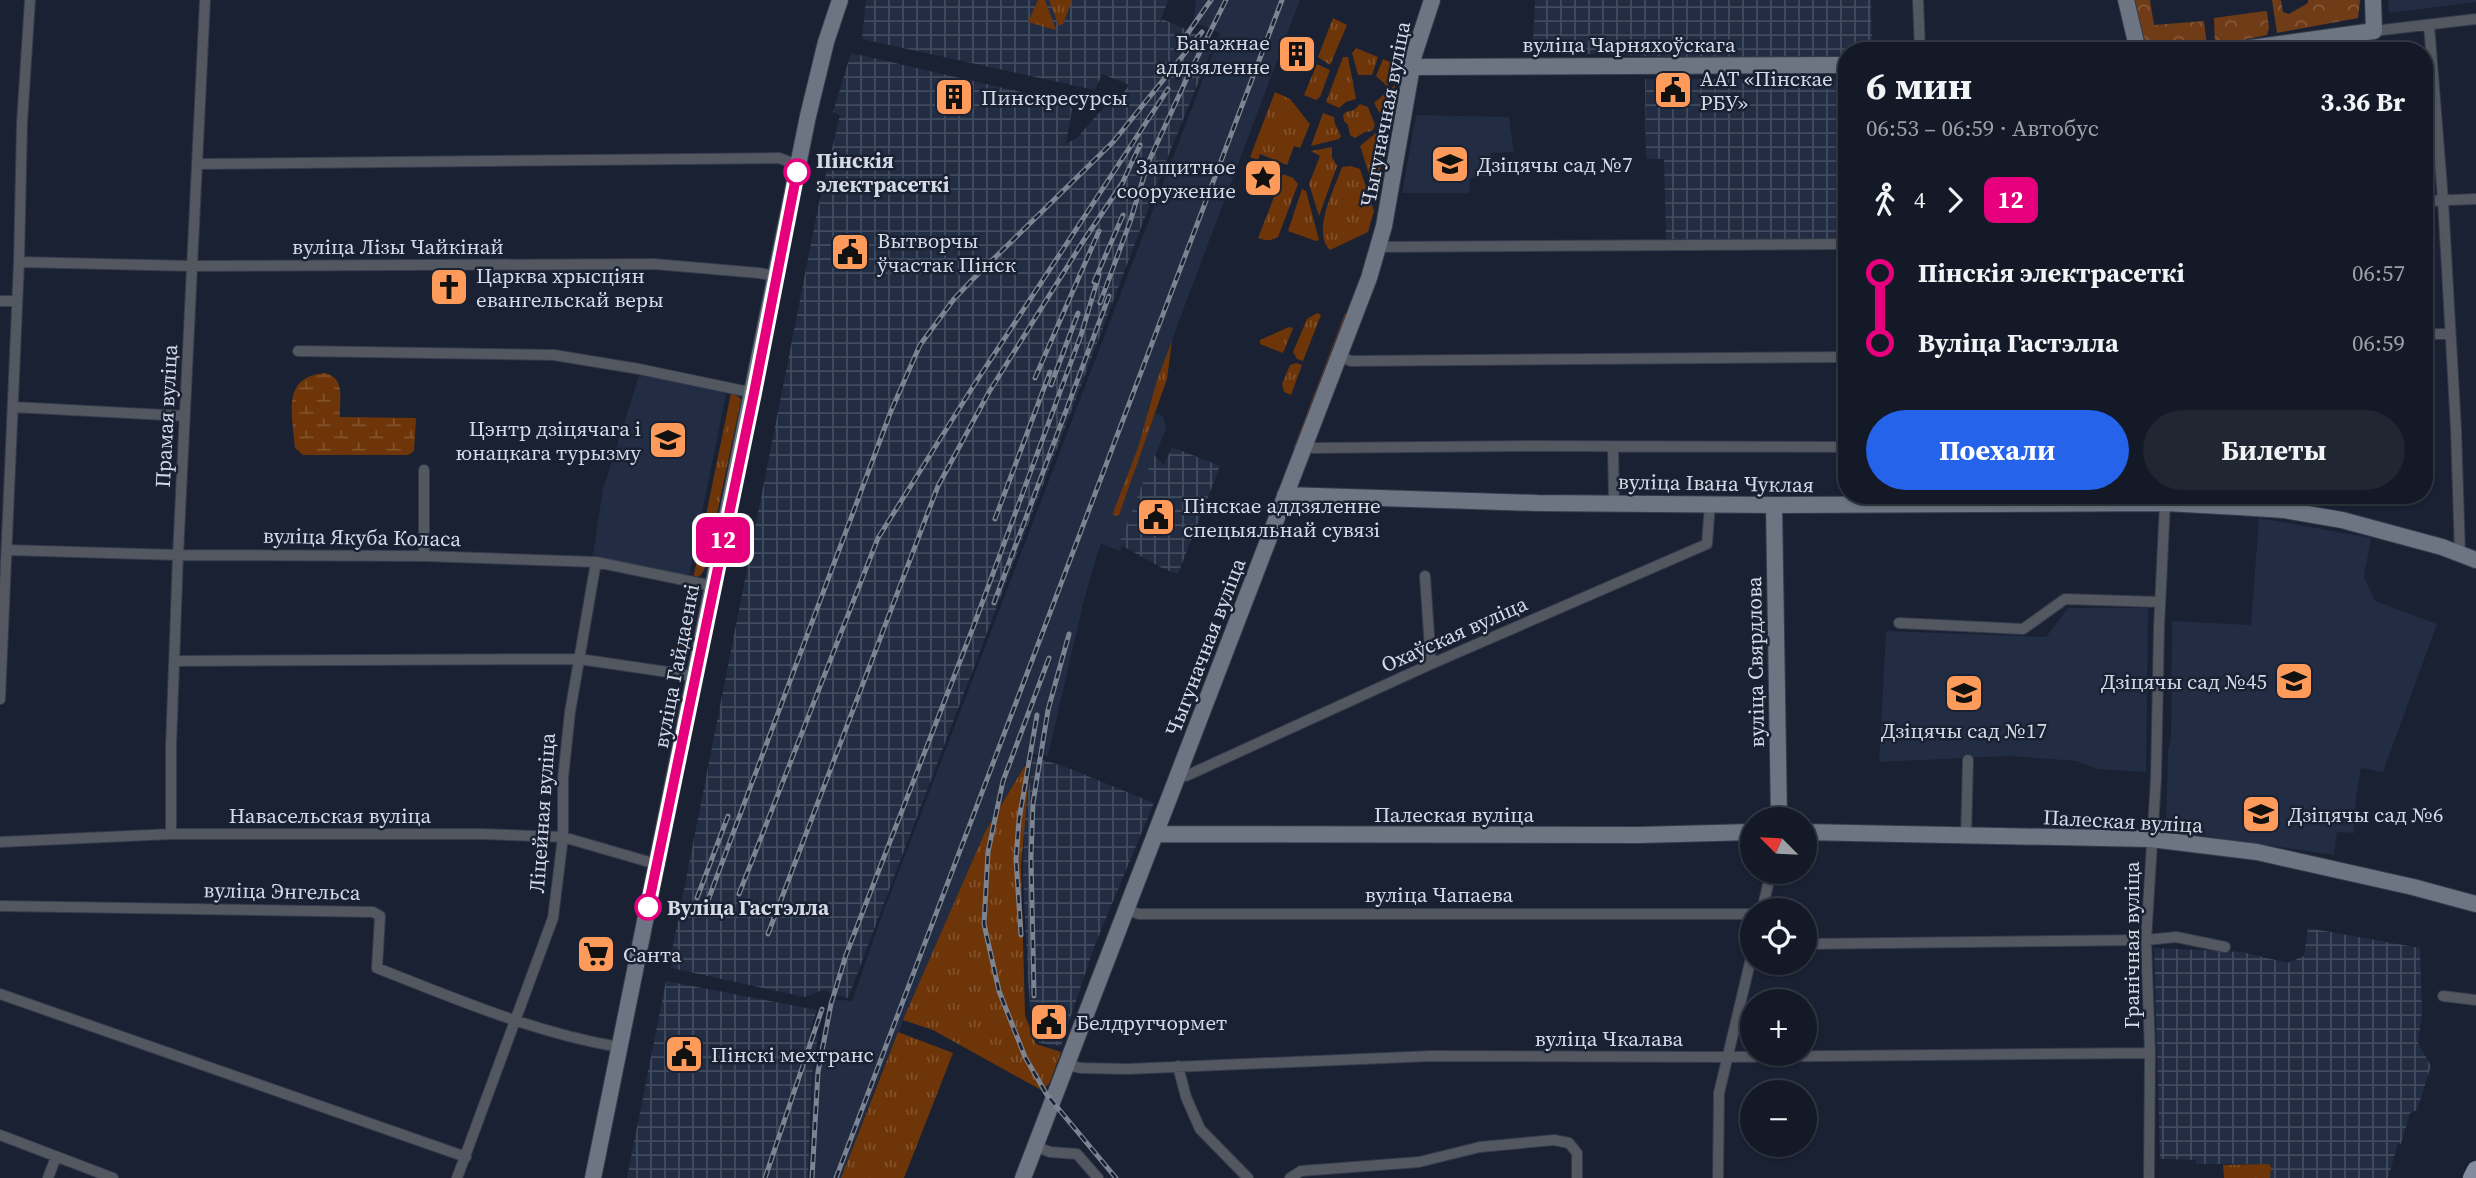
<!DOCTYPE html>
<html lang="ru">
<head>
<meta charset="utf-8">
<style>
	:root { --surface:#131926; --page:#202632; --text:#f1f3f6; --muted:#9da0a7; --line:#323843; --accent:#2563eb }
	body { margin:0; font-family:"Source Serif 4",serif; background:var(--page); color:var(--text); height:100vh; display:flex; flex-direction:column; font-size:26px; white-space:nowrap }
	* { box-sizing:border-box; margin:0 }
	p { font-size:23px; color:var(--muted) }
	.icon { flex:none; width:38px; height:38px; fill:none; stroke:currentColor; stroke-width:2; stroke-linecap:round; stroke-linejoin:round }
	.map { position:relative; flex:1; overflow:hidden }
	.drawer { position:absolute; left:1838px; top:42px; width:595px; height:462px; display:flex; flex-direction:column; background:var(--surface); border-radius:28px; box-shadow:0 2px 5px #0004,0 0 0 2px var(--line) }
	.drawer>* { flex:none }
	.badge { padding:0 14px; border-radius:10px; font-size:24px; line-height:46px }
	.needle { width:46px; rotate:294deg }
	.tools { position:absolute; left:1740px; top:807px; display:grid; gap:14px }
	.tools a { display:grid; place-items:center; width:77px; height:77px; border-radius:50%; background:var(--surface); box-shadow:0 2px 5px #0004,0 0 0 2px var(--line); font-size:35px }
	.map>.badge { position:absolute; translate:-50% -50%; box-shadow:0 0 0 4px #fff }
	.legs { display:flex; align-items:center; gap:10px; height:77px; padding:0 28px; font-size:23px }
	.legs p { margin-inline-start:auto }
	.summary { display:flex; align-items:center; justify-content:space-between; height:119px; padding:0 28px }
	h1 { font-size:38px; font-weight:700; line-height:52px }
	.button { display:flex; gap:14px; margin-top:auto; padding:14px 28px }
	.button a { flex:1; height:80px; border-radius:42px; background:var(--accent); color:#fff; font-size:28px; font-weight:700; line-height:80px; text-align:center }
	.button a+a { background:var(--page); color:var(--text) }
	ul { padding:0 28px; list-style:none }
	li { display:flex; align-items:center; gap:24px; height:70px; font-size:26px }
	li i { display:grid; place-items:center; width:10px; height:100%; margin:0 9px; background:currentColor }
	li i::after { content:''; width:18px; height:18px; margin:-9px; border:5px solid; border-radius:50%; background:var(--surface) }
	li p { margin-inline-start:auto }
	li:first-child i { background:linear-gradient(#0000 50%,currentColor 0) }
	li:last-child i { background:linear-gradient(currentColor 50%,#0000 0) }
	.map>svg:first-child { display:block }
	.built { fill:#222d43 }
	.industrial { fill:url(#industrial-grid) }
	.grass { fill:url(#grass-tufts) }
	.forest { fill:url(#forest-crowns) }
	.wetland { fill:url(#wetland-marsh) }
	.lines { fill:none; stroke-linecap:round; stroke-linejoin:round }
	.street-casing { stroke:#333b4c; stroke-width:12 }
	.secondary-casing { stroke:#333b4c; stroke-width:18 }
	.primary-casing { stroke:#333b4c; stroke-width:19 }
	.street { stroke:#525760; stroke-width:10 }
	.secondary { stroke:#6d7583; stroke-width:16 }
	.primary { stroke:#828c9e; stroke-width:18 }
	.rail-casing { stroke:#7c8492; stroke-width:5 }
	.rail { stroke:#192133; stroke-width:2.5; stroke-dasharray:8; stroke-linecap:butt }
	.line-1-casing { stroke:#fff; stroke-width:16 }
	.line-1 { stroke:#e6007e; stroke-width:10 }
	.stop-1-dot { fill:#fff; stroke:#e6007e; stroke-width:3.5 }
	.labels { text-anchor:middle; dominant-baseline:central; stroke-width:5; stroke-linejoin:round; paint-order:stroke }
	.poi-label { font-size:21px; fill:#d4dbe7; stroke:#192133; text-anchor:start }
	.street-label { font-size:21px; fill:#d4dbe7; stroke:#192133 }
	.stop-label { font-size:21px; font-weight:bold; fill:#d4dbe7; stroke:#192133; text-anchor:start }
</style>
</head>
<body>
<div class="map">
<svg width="2476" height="1178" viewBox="0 0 2476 1178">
	<defs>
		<pattern id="industrial-grid" width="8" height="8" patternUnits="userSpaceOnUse" patternTransform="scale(1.75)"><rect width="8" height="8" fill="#222d43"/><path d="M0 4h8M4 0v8" fill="none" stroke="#414b5e"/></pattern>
		<pattern id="grass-tufts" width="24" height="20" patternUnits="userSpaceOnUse" patternTransform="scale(1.75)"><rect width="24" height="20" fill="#6e3508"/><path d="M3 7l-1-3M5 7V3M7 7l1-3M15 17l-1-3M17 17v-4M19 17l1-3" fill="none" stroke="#82522c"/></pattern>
		<pattern id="forest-crowns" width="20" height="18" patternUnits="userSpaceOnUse" patternTransform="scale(1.75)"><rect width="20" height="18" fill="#703c17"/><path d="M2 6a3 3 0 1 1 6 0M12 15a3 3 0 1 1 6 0" fill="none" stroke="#845839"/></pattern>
		<pattern id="wetland-marsh" width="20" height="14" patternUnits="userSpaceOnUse" patternTransform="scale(1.75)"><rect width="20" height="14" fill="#6e3508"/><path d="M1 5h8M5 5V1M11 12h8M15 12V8" fill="none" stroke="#82522c"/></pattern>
	</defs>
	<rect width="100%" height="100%" fill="#192133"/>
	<path class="built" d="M 1196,0 L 1300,0 L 1179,321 L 1148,410 L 1163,416 L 1166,428 L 1120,551 L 1101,544 L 1097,555 L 1083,604 L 1048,756 L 1031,754 L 985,832 L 882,1070 L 841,1178 L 810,1178 L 813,1079 L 829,999 L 852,1001 L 881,918 L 1208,66 L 1220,33 L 1193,22 Z
		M 2388,0 L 2476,0 L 2476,2 L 2389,13 Z
		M 1416,115 L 1509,117 L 1514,152 L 1491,153 L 1494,175 L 1470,178 L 1469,193 L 1402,193 Z
		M 640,373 L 727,390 L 689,576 L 601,559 L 593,555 L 603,489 Z
		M 2259,518 L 2371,538 L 2364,577 L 2375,601 L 2437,624 L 2383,772 L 2361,768 L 2356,798 L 2354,833 L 2337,832 L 2334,855 L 2166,830 L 2168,751 L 2171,737 L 2172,621 L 2251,625 Z
		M 2068,608 L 2148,608 L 2146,772 L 2097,769 L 2077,761 L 2010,756 L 1879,762 L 1886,631 L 2046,637 Z"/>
	<path class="industrial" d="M 866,0 L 1168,0 L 1153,41 L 1162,19 L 1215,42 L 1171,149 L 848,998 L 822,990 L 805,997 L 671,968 L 672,950 L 819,203 L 840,115 L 833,112 L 851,53 L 1069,103 L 1072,109 L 1066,143 L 1076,139 L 1114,96 L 1121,96 L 1129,85 L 1102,74 L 1095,90 L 862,39 Z
		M 1535,0 L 1871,0 L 1872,51 L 1846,51 L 1846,57 L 1674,57 L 1533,52 Z
		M 1645,79 L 1846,79 L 1846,239 L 1666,239 L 1664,159 L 1646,159 Z
		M 1172,447 L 1220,466 L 1178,574 L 1162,568 L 1119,544 L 1154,455 L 1164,465 Z
		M 1033,757 L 1063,766 L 1154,803 L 1094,947 L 1061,1046 L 1039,1043 L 1031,1017 L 1028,981 L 1023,876 L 1024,821 Z
		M 2308,928 L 2420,948 L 2422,1013 L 2418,1043 L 2431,1066 L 2417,1110 L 2410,1113 L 2401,1144 L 2398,1143 L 2388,1178 L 2270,1178 L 2271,1167 L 2269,1164 L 2196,1164 L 2196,1160 L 2160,1159 L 2154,948 L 2242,952 L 2288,963 L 2304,956 Z
		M 666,981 L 817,1010 L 810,1030 L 818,1035 L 812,1076 L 808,1178 L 627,1178 Z"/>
	<path class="grass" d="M 1038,0 L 1045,0 L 1056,30 L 1028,22 Z
		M 1049,0 L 1072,0 L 1063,24 L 1059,26 Z
		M 1333,18 L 1347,25 L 1330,65 L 1318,57 Z
		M 1356,48 L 1378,57 L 1372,75 L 1358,75 L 1352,53 Z
		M 1343,57 L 1348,57 L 1356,99 L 1346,102 L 1339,108 L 1326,102 Z
		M 1383,59 L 1397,65 L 1396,78 L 1387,86 L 1376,76 Z
		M 1317,64 L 1330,70 L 1320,97 L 1316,100 L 1304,95 Z
		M 1395,85 L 1390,125 L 1385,126 L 1381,124 L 1382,117 L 1374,103 Z
		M 1275,92 L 1290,99 L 1310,124 L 1300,148 L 1294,146 L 1287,165 L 1260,154 L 1258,160 L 1250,157 Z
		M 1360,104 L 1368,107 L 1375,125 L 1372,131 L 1365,132 L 1355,138 L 1350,135 L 1348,125 L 1344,121 L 1343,115 L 1346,112 L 1354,110 Z
		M 1323,113 L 1334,117 L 1335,124 L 1341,136 L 1339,139 L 1311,146 Z
		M 1376,133 L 1385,137 L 1377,199 L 1360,146 Z
		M 1332,147 L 1332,157 L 1337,166 L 1319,216 L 1309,184 L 1320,156 L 1311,151 Z
		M 1351,166 L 1360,169 L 1374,211 L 1368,232 L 1330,250 C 1311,232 1335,188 1342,167 Z
		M 1283,174 L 1293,178 L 1298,184 L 1278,237 C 1271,241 1266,241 1258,238 Z
		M 1302,189 L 1306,191 L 1319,240 L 1316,241 L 1288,231 Z
		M 1317,313 L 1321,315 L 1303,361 L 1297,359 L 1293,352 L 1307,319 Z
		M 1345,313 L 1348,314 L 1298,448 L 1294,447 Z
		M 1289,327 L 1293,328 L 1283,353 L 1260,344 L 1260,340 Z
		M 1172,341 L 1167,379 L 1119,515 L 1114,516 L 1113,513 L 1138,448 L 1157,380 Z
		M 1296,363 L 1302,365 L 1291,395 L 1284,392 L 1282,384 L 1290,365 Z
		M 731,393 L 739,397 L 741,400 L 706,566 L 701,575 L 693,579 Z
		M 692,587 L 700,594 L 686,661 L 676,667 Z
		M 1030,765 L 1021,866 L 1025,1015 L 1036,1044 L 1061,1052 L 1050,1082 L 1043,1091 L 933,1030 L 903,1020 L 985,832 L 1024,767 Z
		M 898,1032 L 953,1053 L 904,1178 L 841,1178 Z
		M 2269,1164 L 2271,1167 L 2270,1178 L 2224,1178 L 2223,1165 Z"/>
	<path class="forest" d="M 2130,0 L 2150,0 L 2154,25 L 2204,21 L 2207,46 L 2142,51 Z
		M 2272,0 L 2281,0 L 2283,12 L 2289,14 L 2308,3 L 2308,0 L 2360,0 L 2358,18 L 2277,33 Z
		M 2265,11 L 2267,12 L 2269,28 L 2267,35 L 2215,46 L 2214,18 Z"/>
	<path class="wetland" d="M 326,373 C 346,380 339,399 340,417 L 416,418 L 414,451 L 408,455 L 303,455 L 295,448 C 293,415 280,376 326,373 Z"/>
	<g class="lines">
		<defs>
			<path id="street" d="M 1918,0 L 1920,51
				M 2429,25 L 2443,200 L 2456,429 L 2460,554
				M 2374,31 L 2476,19
				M 197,164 L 779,158 L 798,165
				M 2424,201 L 2476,199
				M 1378,247 L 1846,244
				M 19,262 L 192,266 L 654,264 L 759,273 L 776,276
				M 0,301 L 17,301
				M 2424,334 L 2450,334
				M 298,351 L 554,355 L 639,369 L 754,393
				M 1338,356 L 1351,361 L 1846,357
				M 13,407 L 185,416
				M 1305,444 L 1313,448 L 1537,446 L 1846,447
				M 1613,448 L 1614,502
				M 424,470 L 424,556
				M 7,550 L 178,555 L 424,556 L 596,562 L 713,586
				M 1425,576 L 1431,664
				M 1899,623 L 2023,629 L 2065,599 L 2160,602
				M 176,661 L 579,659 L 695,676
				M 0,699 L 19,262 L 22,123 L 30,0
				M 1179,774 L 1186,776 L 1431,664 L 1707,544 L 1710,504
				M 171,834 L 171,746 L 178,555 L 205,0
				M 1966,837 L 1968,760
				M 0,842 L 171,834 L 481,834 L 563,837 L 656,864
				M 0,906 L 373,912 L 380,916 L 377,968 C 456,999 535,1033 619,1047
				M 1127,910 L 1139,914 L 1752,914
				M 1762,910 L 1771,872
				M 1804,944 L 2146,940 L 2176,937 L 2225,947
				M 0,994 L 466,1157
				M 2443,996 L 2476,1000
				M 1067,1065 L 1081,1068 L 1128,1069 L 1431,1056 L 1726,1057 L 2150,1053
				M 1178,1066 L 1186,1097 L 1200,1129 L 1248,1178
				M 0,1135 L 113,1178
				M 1035,1146 L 1050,1152 L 1077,1154 L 1098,1178
				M 48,1178 L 56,1157
				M 457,1178 L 553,918 L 563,837 L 563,778 L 570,712 L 596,562
				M 1290,1178 L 1301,1171 L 1419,1162 L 1480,1147 L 1554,1140 L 1569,1143 L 1577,1153 L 1577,1178
				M 1718,1178 L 1719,1093 L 1752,954
				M 2149,1178 L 2150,1053 L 2146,940 L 2156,779 L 2159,627 L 2165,503"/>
			<path id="secondary" d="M 2126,0 L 2138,51
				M 2229,51 L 2374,31 L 2373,0
				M 1413,67 L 1846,65
				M 1285,495 L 1537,503 L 1774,505 L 2165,503 L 2239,507 L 2284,510 L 2342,520 L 2442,547 L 2476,560
				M 1774,505 L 1779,819
				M 1804,832 L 2151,839 L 2257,852 L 2413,887 L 2476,904
				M 1156,834 L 1639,835 L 1752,832
				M 593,1178 L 808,116 L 826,42 L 840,0
				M 1023,1178 L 1369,278 L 1384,226 L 1414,55 L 1432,0"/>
			<path id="primary" d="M 2472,1178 L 2476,1170"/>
		</defs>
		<use href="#street" class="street-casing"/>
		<use href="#secondary" class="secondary-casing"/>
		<use href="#primary" class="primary-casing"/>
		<use href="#street" class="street"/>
		<use href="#secondary" class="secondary"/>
		<use href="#primary" class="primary"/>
		<defs>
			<path id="rail" d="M 1183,40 L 1211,0
				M 1119,190 L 1140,145
				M 1094,282 L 1123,215
				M 1100,303 L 1130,222 L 1148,163 L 1187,78 L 1226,0
				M 1035,378 L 1099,231
				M 1051,385 L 1078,313
				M 995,519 L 1050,372
				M 994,603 L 1109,296
				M 1049,658 L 1003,781 L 988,852 L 984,924 L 999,991 L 1025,1057 L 1047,1095 L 1116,1178
				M 739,894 L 878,538 L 974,385 L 1168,89
				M 697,898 L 728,816
				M 707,903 L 891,411 L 920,345 L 954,299 L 972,280 L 1113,142 L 1202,32
				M 768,934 L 938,486 L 989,392 L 1082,243 L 1123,182
				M 1021,935 L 1016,859 L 1019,820 L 1037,715
				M 1034,996 L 1031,857 L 1033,803 L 1048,710 L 1069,634
				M 765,1178 L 822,1009
				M 812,1178 L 818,1072 L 831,1004 L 846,955 L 974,625 L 1081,335 L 1099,275
				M 836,1178 L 1282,0"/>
		</defs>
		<use href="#rail" class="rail-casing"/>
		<use href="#rail" class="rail"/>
	</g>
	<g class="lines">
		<defs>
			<path id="line-1" d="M 648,907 L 754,393 L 797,172"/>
		</defs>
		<use href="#line-1" class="line-1-casing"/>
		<use href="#line-1" class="line-1"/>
	</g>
	<defs>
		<symbol id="building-square" viewBox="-11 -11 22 22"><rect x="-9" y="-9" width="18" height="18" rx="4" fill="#ff9b5a" stroke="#192133"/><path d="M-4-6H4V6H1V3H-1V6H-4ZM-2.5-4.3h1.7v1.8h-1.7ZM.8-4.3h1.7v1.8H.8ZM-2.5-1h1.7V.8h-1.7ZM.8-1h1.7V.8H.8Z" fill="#111"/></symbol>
		<symbol id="civic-square" viewBox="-11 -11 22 22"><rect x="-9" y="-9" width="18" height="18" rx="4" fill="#ff9b5a" stroke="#192133"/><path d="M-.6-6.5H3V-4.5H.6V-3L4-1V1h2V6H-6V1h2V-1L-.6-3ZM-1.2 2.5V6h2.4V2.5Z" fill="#111"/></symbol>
		<symbol id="school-square" viewBox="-11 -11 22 22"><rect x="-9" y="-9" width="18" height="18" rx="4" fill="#ff9b5a" stroke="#192133"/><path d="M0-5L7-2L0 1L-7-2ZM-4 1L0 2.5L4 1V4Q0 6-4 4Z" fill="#111"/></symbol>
		<symbol id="sight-square" viewBox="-11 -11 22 22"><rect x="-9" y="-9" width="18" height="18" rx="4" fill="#ff9b5a" stroke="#192133"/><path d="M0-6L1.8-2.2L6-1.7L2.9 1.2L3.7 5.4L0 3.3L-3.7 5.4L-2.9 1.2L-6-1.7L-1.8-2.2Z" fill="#111"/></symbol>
		<symbol id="church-square" viewBox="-11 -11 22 22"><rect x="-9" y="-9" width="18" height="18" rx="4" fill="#ff9b5a" stroke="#192133"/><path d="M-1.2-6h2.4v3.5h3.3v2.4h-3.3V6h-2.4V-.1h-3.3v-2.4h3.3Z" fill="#111"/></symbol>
		<symbol id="supermarket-square" viewBox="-11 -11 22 22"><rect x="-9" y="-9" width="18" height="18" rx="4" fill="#ff9b5a" stroke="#192133"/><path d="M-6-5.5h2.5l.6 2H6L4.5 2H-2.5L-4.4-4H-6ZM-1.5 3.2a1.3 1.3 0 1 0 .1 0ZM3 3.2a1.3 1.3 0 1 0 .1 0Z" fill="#111"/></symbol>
	</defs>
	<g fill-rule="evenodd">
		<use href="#building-square" x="1275" y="32" width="44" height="44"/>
		<use href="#civic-square" x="1651" y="68" width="44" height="44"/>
		<use href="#building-square" x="932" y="75" width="44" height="44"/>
		<use href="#school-square" x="1428" y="142" width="44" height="44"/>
		<use href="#sight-square" x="1241" y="156" width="44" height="44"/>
		<use href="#civic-square" x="828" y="230" width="44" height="44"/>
		<use href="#church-square" x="427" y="265" width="44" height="44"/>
		<use href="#school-square" x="646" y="418" width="44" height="44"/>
		<use href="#civic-square" x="1134" y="495" width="44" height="44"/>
		<use href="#school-square" x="2272" y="659" width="44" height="44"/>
		<use href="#school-square" x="1942" y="671" width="44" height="44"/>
		<use href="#school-square" x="2239" y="792" width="44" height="44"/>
		<use href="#supermarket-square" x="574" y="932" width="44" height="44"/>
		<use href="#civic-square" x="1027" y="1000" width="44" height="44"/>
		<use href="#civic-square" x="662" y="1032" width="44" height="44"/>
	</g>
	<g class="stop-1-dot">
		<circle cx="797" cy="172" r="12"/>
		<circle cx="648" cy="907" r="12"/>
	</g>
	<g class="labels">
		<g class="poi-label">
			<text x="1270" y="42" text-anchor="end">Багажнае<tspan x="1270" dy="24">аддзяленне</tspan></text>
			<text x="1700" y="78">ААТ «Пінскае<tspan x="1700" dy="24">РБУ»</tspan></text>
			<text x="981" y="97">Пинскресурсы</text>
			<text x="1477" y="164">Дзіцячы сад №7</text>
			<text x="1236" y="166" text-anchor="end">Защитное<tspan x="1236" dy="24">сооружение</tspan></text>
			<text x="877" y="240">Вытворчы<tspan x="877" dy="24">ўчастак Пінск</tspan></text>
			<text x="476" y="275">Царква хрысціян<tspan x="476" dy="24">евангельскай веры</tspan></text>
			<text x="641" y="428" text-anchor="end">Цэнтр дзіцячага і<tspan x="641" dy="24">юнацкага турызму</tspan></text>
			<text x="1183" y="505">Пінскае аддзяленне<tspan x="1183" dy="24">спецыяльнай сувязі</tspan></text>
			<text x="2267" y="681" text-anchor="end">Дзіцячы сад №45</text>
			<text x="1964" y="730" text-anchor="middle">Дзіцячы сад №17</text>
			<text x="2288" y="814">Дзіцячы сад №6</text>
			<text x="623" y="954">Санта</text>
			<text x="1076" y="1022">Белдругчормет</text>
			<text x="711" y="1054">Пінскі мехтранс</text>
		</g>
		<g class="street-label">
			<text x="1629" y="44">вуліца Чарняхоўскага</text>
			<text transform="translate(1385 114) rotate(-79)">Чыгуначная вуліца</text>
			<text x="398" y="246">вуліца Лізы Чайкінай</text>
			<text transform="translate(166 416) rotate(-87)">Прамая вуліца</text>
			<text transform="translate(1716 483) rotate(1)">вуліца Івана Чуклая</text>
			<text transform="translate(362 537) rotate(1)">вуліца Якуба Коласа</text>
			<text transform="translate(1454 634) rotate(-24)">Охаўская вуліца</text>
			<text transform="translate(1205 647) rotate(-69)">Чыгуначная вуліца</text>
			<text transform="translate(1755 662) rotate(-91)">вуліца Свярдлова</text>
			<text transform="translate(676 666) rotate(-79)">вуліца Гайдаенкі</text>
			<text transform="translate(542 813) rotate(-86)">Ліцейная вуліца</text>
			<text x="1454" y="814">Палеская вуліца</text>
			<text x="330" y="815">Навасельская вуліца</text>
			<text transform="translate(2123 821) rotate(3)">Палеская вуліца</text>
			<text transform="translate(282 891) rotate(1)">вуліца Энгельса</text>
			<text x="1439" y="894">вуліца Чапаева</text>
			<text transform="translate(2131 945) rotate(-90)">Гранічная вуліца</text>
			<text x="1609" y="1038">вуліца Чкалава</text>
		</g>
		<g class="stop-label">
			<text x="816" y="160">Пінскія<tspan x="816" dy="24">электрасеткі</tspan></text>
			<text x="667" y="907">Вуліца Гастэлла</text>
		</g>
	</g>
</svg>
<div class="tools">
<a><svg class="needle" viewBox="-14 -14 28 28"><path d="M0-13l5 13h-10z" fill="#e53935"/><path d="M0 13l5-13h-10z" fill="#9da0a7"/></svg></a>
<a><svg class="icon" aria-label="locate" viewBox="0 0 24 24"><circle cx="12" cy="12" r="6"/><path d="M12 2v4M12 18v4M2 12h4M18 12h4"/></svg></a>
<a>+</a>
<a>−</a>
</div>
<b class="badge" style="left:723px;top:540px;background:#e6007e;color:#fff">12</b>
<section class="drawer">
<div class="summary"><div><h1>6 мин</h1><p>06:53 – 06:59 · Автобус</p></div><b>3.36 Br</b></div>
<div class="legs"><svg class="icon" aria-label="walk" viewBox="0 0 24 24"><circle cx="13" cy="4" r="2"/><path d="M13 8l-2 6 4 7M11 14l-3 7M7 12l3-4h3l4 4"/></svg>4<svg class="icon" aria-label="forward" viewBox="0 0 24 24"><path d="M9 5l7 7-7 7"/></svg><b class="badge" style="background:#e6007e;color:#fff">12</b></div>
<ul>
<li><i style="color:#e6007e"></i><b>Пінскія электрасеткі</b><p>06:57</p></li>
<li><i style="color:#e6007e"></i><b>Вуліца Гастэлла</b><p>06:59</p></li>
</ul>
<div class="button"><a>Поехали</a><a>Билеты</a></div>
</section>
</div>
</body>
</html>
